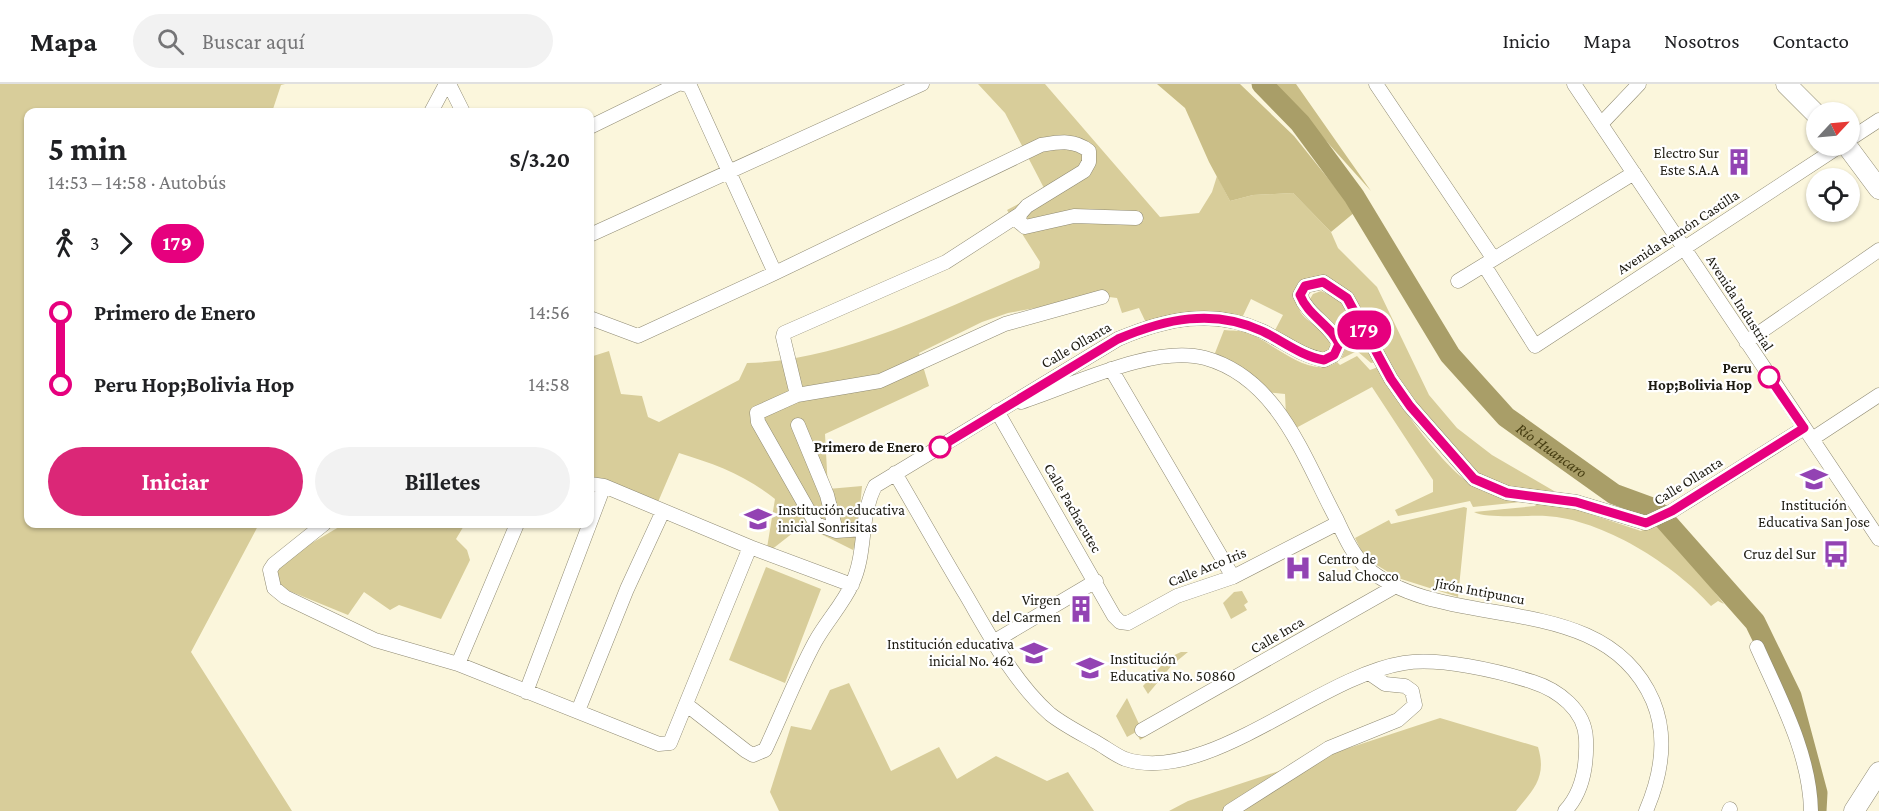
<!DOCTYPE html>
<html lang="es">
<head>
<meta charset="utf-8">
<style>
	:root { --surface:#fff; --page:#f2f2f2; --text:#202124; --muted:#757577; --line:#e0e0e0; --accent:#db2777 }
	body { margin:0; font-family:"Crimson Pro",serif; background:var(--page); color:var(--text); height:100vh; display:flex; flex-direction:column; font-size:22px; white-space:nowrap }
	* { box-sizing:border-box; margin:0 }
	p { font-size:20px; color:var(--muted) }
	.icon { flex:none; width:33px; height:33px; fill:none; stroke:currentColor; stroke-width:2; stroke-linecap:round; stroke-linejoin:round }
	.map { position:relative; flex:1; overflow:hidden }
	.panel { position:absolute; left:24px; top:24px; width:570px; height:420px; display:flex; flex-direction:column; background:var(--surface); border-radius:12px; box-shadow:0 2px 4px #0004 }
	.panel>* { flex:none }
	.badge { padding:0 12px; border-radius:20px; font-size:21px; line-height:39px }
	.needle { width:39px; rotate:64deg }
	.tools { position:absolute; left:1806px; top:18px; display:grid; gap:12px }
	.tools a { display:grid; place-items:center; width:54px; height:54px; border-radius:50%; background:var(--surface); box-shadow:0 2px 4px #0004; font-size:30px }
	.map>.badge { position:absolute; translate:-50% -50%; box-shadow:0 0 0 3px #fff }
	.legs { display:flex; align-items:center; gap:9px; height:66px; padding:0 24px; font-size:20px }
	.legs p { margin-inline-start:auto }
	.headline { display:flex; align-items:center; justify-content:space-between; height:102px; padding:0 24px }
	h1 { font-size:33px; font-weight:700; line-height:45px }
	.cta { display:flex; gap:12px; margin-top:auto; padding:12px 24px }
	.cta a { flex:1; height:69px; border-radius:36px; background:var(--accent); color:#fff; font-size:24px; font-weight:700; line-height:69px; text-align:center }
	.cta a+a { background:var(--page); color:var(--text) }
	ul { padding:0 24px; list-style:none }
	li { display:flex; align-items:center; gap:21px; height:72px; font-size:22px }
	li i { display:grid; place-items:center; width:9px; height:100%; margin:0 8px; background:currentColor }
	li i::after { content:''; width:15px; height:15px; margin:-8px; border:4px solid; border-radius:50%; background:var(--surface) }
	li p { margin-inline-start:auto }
	li:first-child i { background:linear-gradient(#0000 50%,currentColor 0) }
	li:last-child i { background:linear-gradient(currentColor 50%,#0000 0) }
	header { display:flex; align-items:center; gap:36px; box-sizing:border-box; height:84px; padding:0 30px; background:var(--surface); border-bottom:2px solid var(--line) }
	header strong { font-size:28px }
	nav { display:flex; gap:33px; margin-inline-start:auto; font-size:21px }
	.search { width:420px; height:54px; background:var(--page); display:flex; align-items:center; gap:15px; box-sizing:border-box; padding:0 21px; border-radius:33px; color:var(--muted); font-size:22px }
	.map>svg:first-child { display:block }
	.green { fill:#d8cd9a }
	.forest { fill:#cabe87 }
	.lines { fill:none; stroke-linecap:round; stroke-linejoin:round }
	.river { stroke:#a99e68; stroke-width:21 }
	.street-casing { stroke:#8f8a73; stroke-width:15 }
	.secondary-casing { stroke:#8f8a73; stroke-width:21 }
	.street { stroke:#fff; stroke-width:14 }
	.secondary { stroke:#fff; stroke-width:20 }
	.line-1-casing { stroke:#fff; stroke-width:14 }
	.line-1 { stroke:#e6007e; stroke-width:9 }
	.stop-1-dot { fill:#fff; stroke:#e6007e; stroke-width:3 }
	.labels { text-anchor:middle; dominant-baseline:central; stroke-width:4.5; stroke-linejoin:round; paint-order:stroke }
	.poi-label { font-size:15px; fill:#1c1a11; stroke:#fff; text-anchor:end }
	.street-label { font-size:15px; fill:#1c1a11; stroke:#fff }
	.stop-label { font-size:15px; font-weight:bold; fill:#1c1a11; stroke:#fff; text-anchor:end }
	.water-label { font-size:16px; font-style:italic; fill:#473e12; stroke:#fff }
</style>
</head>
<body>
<header>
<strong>Mapa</strong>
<div class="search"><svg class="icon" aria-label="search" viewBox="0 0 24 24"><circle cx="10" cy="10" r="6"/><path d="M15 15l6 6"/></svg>Buscar aquí</div>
<nav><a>Inicio</a><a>Mapa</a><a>Nosotros</a><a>Contacto</a></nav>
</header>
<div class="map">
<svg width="1879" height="727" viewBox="0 0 1879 727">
	<rect width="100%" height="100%" fill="#fbf6dc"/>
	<path class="green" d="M 0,0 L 285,0 L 281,1 L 272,28 L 28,28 L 28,440 L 259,440 L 191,568 L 292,727 L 0,727 Z
		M 978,0 L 1045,0 L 1160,133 L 1199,129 L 1212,108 L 1217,92 L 1230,117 L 1253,111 L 1293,109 L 1331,148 L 1338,164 L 1377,203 L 1429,311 L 1457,344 L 1492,371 L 1554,407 L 1535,408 L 1500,400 L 1477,390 L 1403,303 L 1355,218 L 1319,194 L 1296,215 C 1297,219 1299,225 1301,229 C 1311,243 1333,245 1330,266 L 1322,271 L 1273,250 L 1283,231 L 1251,215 L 1241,236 L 1148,243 L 1139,224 L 1122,229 L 1117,214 L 1101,212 L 1008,229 L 982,238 L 919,269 L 929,302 L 825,350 L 828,405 L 862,402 L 857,456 L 853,466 L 803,441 L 766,470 L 775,415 C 745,391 715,380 679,369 L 658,418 L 590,398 L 590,273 L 609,267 L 621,310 L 642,312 L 648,333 L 659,338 L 739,296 L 747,279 C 845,277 949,222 1039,184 L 1040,178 L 1007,126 L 1045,106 L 1005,29 Z
		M 1321,207 L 1341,216 L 1375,278 L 1371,279 L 1357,267 L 1341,275 L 1345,265 L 1344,253 L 1313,222 L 1310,215 L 1313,210 Z
		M 1224,246 C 1232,247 1241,246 1248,249 C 1273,258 1310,297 1337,278 L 1340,281 L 1357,272 L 1370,286 L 1378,283 C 1398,319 1445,389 1481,406 C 1496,413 1514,414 1530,417 L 1473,423 L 1470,417 L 1398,432 L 1395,426 L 1433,408 L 1433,396 L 1372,303 L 1296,344 L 1286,332 L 1285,310 L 1264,308 L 1251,293 L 1215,269 Z
		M 1538,418 L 1563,421 L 1641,447 L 1659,437 L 1724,520 L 1718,517 L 1711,522 C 1675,481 1602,435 1546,432 C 1529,431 1487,435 1474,428 L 1535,422 Z
		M 1464,423 L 1467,424 L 1458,513 L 1398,494 L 1365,474 L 1355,454 L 1389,436 L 1391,440 Z
		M 344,440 L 465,440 L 456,455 L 467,466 L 470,476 L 441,535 L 399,521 L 390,526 L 364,508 L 348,531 L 287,506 L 279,499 L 275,489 L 284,478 L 300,466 Z
		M 766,483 L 821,505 L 785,599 L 729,576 Z
		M 1242,507 L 1248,518 L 1244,521 L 1247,526 L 1231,535 L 1223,519 L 1234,508 Z
		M 1181,568 L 1188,568 L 1172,581 L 1148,610 L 1143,602 L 1168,574 Z
		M 849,599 L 891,687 L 939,663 L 957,695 L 996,672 L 1047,697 L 1068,688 L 1094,727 L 779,727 L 770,708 L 791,642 L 811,646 L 830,606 Z
		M 1127,614 L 1145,653 L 1140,656 L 1136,648 L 1127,653 L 1116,632 Z
		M 1440,634 L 1538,663 C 1547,693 1534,705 1516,727 L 1169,727 L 1188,717 Z"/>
	<path class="forest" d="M 1157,0 L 1240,0 L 1294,52 L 1355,128 L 1331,148 L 1293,109 L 1253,111 L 1230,117 L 1209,78 L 1185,24 Z
		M 1275,0 L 1296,0 L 1371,107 Z"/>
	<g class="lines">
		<path class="river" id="s1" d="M 1262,0 L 1300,39 L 1354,112 L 1450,271 L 1506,333 L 1614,410 L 1655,425 L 1755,538 L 1791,612 L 1817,709 L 1816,727"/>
		<defs>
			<path id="street" d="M 449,0 L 463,28
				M 683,0 L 690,2 L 775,189
				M 1376,0 L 1493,174
				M 1574,0 L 1879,455
				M 431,28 L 446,0
				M 1601,40 L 1639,0
				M 590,43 L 678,0
				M 1850,55 L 1879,36
				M 590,151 L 922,0
				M 1484,181 L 1535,262 L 1840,62
				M 1458,197 L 1634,89
				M 590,234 L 638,252 L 775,189 L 1041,61 C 1059,58 1074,55 1089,67 L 1089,78 L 1084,87 L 1027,122 L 1020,130 L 1019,138 L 1025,143 L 1074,132 L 1136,134
				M 1746,258 L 1879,166
				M 1111,285 L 1233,493
				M 797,311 L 880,297 L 1005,240 L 1102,213
				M 1021,318 C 1071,302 1153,260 1205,274 C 1278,294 1304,374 1336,434 C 1344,451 1353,472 1367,484 C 1446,551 1603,502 1653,617 C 1668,653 1661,692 1646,727
				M 1003,325 L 997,327 L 1114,532 L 1120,538 L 1128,539 L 1177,512 L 1233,493 L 1338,439
				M 798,341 L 827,411 L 836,447
				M 1812,355 L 1879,311
				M 895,389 C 919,430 942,471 966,511 C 990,552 1014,598 1050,630 C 1064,641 1080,649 1096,658 C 1105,663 1115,671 1125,675 C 1206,702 1319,592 1404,579 C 1439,573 1499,587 1533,598 C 1558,606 1585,626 1586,655 C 1587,680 1583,708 1565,727
				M 324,440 L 274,480 L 270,486 L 274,504 L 285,513 L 375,556 L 458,580 L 659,660 L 670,659 L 750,463 L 604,402 L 590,400
				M 864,445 L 836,447 L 816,440 L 758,338 L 757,329 L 797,311 L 783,253 L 784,249 L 946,178 L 1020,130
				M 750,463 L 852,501
				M 993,558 L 1096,497
				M 1757,563 C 1780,615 1810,670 1811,727
				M 458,580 L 517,440
				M 526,608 L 604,402
				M 687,621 L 746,667 L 753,671 L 765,666 C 782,630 796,593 815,558 C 826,538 843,520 852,500 C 867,468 859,434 875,402 L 1118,255 C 1165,235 1213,224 1262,247 C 1283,257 1301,272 1324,276 L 1334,271 L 1339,260 C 1330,240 1308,232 1300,211 L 1305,202 L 1323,198 L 1347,214 L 1391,295 L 1410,322 L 1474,395 L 1507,409 L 1576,418 L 1646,439 L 1672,427 L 1804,344
				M 578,627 L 627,505 L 663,427
				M 1142,646 L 1396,502
				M 1230,727 L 1329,664 L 1398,636 L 1415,621 L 1412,607 L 1405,602 L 1385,600 L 1369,589
				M 1729,727 L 1730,725"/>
			<path id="secondary" d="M 1786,0 L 1816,30
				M 1847,62 L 1879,105
				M 1854,727 L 1879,688"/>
		</defs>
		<use href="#street" class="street-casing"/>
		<use href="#secondary" class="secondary-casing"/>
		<use href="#street" class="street"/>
		<use href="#secondary" class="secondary"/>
	</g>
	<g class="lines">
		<defs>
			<path id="line-1" d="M 940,363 L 1118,255 C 1165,235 1213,224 1262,247 C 1283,257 1301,272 1324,276 L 1334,271 L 1339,260 C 1330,240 1308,232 1300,211 L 1305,202 L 1323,198 L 1347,214 L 1391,295 L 1410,322 L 1474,395 L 1507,409 L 1576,418 L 1646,439 L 1672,427 L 1804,344 L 1769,293"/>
		</defs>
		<use href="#line-1" class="line-1-casing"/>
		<use href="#line-1" class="line-1"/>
	</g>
	<defs>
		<symbol id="building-bare" viewBox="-9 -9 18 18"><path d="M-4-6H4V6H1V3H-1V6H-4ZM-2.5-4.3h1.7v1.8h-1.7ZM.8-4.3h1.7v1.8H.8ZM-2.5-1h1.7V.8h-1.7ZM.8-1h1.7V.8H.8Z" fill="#9343b3" stroke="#fff" stroke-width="2.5" paint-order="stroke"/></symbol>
		<symbol id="school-bare" viewBox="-9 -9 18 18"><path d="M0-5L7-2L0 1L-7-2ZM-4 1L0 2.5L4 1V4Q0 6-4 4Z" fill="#9343b3" stroke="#fff" stroke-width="2.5" paint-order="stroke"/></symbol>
		<symbol id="bus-bare" viewBox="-9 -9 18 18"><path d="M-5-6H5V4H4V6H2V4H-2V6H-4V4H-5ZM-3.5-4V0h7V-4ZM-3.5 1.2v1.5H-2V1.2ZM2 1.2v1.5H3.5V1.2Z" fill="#9343b3" stroke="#fff" stroke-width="2.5" paint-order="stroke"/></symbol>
		<symbol id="hospital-bare" viewBox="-9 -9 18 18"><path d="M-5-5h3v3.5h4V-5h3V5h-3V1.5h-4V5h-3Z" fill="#9343b3" stroke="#fff" stroke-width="2.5" paint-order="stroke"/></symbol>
	</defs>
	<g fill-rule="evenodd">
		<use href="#building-bare" x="1720" y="59" width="38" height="38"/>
		<use href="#school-bare" x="1795" y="376" width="38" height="38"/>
		<use href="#school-bare" x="739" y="416" width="38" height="38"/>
		<use href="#bus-bare" x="1817" y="451" width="38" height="38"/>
		<use href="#hospital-bare" x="1279" y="465" width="38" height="38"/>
		<use href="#building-bare" x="1062" y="506" width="38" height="38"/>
		<use href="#school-bare" x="1015" y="550" width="38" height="38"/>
		<use href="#school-bare" x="1071" y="565" width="38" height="38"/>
	</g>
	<g class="stop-1-dot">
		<circle cx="1769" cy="293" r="10"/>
		<circle cx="940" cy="363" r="10"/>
	</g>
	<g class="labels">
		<g class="poi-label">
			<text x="1719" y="69">Electro Sur<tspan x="1719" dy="17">Este S.A.A</tspan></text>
			<text x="1814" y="421" text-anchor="middle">Institución<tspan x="1814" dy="17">Educativa San Jose</tspan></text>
			<text x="778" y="426" text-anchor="start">Institución educativa<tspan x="778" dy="17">inicial Sonrisitas</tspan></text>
			<text x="1816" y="470">Cruz del Sur</text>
			<text x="1318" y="475" text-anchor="start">Centro de<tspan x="1318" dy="17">Salud Chocco</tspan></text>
			<text x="1061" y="516">Virgen<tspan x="1061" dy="17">del Carmen</tspan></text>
			<text x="1014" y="560">Institución educativa<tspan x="1014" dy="17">inicial No. 462</tspan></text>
			<text x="1110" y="575" text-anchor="start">Institución<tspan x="1110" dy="17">Educativa No. 50860</tspan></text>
		</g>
		<g class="street-label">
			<text transform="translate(1678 148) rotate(-33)">Avenida Ramón Castilla</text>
			<text transform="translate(1740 219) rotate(57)">Avenida Industrial</text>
			<text transform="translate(1076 261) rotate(-30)">Calle Ollanta</text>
			<text transform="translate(1688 397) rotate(-32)">Calle Ollanta</text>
			<text transform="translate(1073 424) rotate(60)">Calle Pachacutec</text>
			<text transform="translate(1207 483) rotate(-22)">Calle Arco Iris</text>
			<text transform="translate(1480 507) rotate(11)">Jirón Intipuncu</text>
			<text transform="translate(1277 551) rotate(-30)">Calle Inca</text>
		</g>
		<g class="stop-label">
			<text x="1752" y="284">Peru<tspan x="1752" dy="17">Hop;Bolivia Hop</tspan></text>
			<text x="924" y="363">Primero de Enero</text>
		</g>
		<g class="water-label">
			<text stroke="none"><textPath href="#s1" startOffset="471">Río Huancaro</textPath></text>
		</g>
	</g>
</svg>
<div class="tools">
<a><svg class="needle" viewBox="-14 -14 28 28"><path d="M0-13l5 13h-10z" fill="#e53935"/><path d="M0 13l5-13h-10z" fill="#757577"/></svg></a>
<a><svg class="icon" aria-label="locate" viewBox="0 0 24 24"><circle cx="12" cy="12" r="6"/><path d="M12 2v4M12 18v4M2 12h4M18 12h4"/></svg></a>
</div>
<b class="badge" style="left:1364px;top:246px;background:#e6007e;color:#fff">179</b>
<section class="panel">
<div class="headline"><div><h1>5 min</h1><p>14:53 – 14:58 · Autobús</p></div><b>S/3.20</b></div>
<div class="legs"><svg class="icon" aria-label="walk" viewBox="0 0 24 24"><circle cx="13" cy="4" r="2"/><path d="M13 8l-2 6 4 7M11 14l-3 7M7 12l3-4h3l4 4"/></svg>3<svg class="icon" aria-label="forward" viewBox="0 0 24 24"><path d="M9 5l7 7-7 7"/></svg><b class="badge" style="background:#e6007e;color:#fff">179</b></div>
<ul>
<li><i style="color:#e6007e"></i><b>Primero de Enero</b><p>14:56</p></li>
<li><i style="color:#e6007e"></i><b>Peru Hop;Bolivia Hop</b><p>14:58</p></li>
</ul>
<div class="cta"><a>Iniciar</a><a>Billetes</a></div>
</section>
</div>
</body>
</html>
